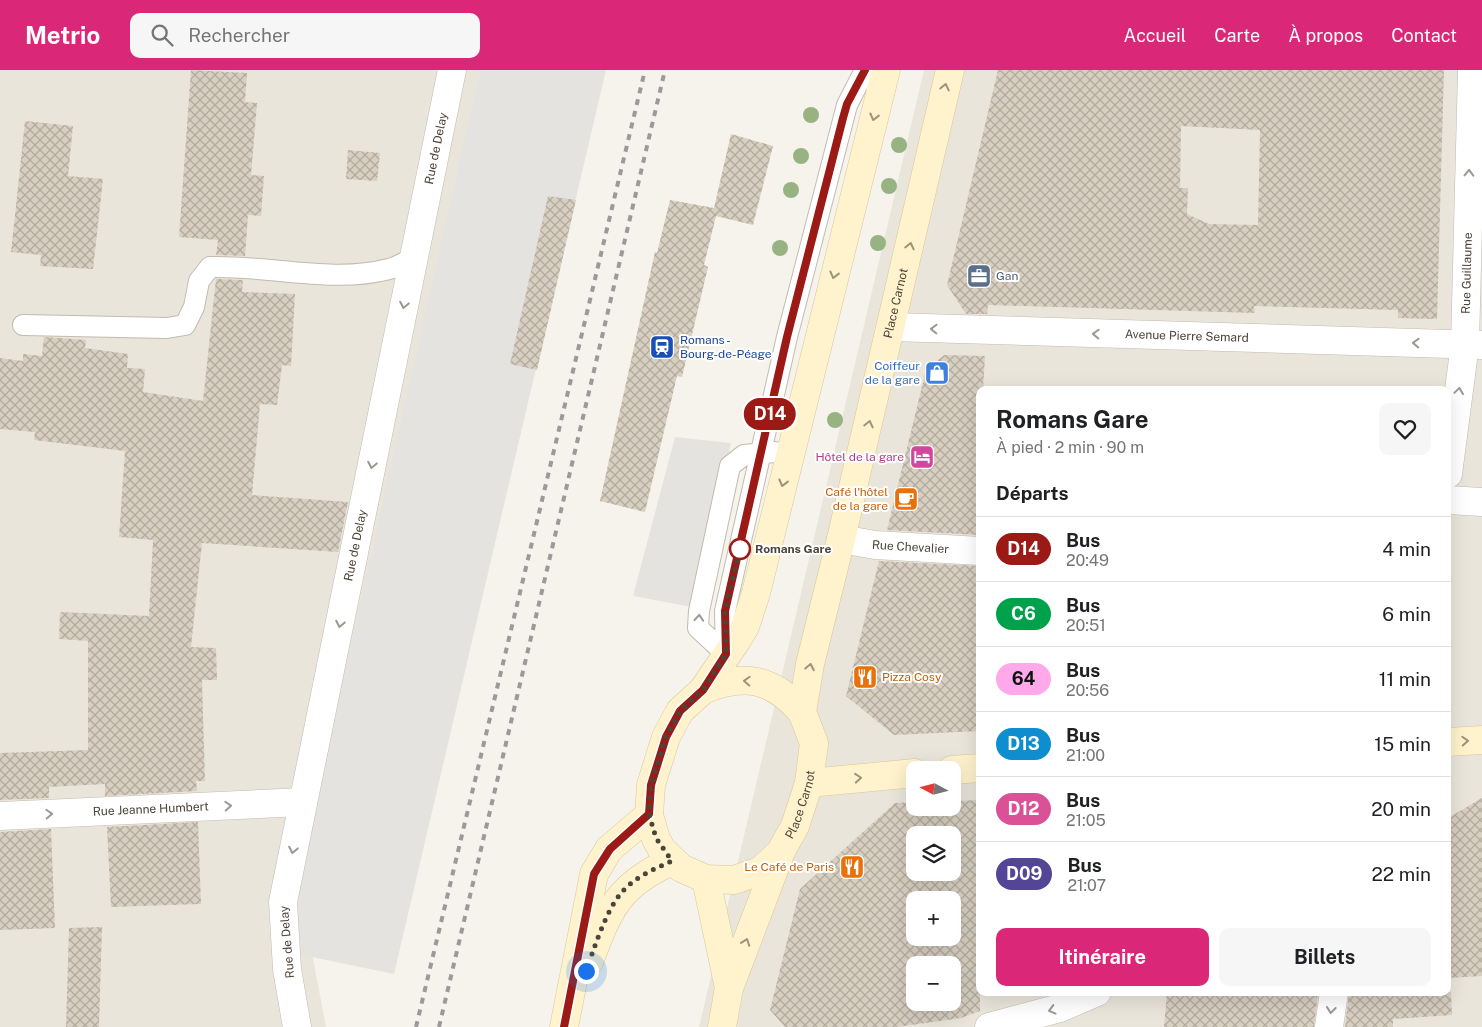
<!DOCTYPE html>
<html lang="fr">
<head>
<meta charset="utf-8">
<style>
	:root { --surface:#fff; --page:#f6f6f6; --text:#202124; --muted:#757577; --line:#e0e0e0; --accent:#db2777 }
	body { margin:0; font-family:"Public Sans",sans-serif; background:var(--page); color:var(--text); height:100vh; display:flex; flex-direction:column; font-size:19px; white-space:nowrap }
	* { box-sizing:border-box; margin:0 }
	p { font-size:16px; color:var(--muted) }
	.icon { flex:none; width:28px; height:28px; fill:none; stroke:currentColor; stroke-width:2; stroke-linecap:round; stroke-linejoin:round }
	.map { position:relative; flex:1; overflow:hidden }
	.drawer { position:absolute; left:976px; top:316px; width:475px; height:610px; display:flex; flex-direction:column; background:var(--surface); border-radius:10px; box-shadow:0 5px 20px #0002 }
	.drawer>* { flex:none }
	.badge { padding:0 10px; border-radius:16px; font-size:18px; line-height:32px }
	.needle { width:32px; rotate:277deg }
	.buttons { position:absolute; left:906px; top:691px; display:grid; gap:10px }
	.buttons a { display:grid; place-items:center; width:55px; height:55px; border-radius:10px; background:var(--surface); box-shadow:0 5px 20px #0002; font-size:25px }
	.you { position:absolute; width:25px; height:25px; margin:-12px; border:4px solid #fff; border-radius:50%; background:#1a73e8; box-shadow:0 0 0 8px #1a73e833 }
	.map>.badge { position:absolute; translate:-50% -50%; box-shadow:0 0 0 2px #fff }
	h2 { padding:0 20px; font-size:19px; line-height:45px }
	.round { display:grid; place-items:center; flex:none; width:52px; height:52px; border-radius:10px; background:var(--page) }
	.overview { display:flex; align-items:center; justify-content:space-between; height:85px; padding:0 20px }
	h1 { font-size:24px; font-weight:700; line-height:38px }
	.cta { display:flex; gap:10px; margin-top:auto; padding:10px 20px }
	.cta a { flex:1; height:58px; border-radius:10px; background:var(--accent); color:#fff; font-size:20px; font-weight:700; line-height:58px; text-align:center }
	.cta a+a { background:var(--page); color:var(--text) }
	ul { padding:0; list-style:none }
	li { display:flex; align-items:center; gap:15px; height:65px; padding:0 20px; border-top:1px solid var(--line) }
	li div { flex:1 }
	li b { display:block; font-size:19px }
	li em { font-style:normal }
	li .badge { min-width:55px; font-weight:700; text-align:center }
	header { display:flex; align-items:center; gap:30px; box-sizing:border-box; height:70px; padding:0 25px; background:var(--accent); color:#fff }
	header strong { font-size:24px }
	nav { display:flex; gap:28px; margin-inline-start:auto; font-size:18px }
	.search { width:350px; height:45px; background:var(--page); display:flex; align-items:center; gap:12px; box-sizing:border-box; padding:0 18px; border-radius:10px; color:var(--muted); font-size:19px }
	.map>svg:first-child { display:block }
	.residential { fill:#eae5da; fill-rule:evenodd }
	.parking { fill:#e5e3e0 }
	.building { fill:url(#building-cross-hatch); fill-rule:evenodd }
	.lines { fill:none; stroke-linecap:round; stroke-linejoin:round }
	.service-casing { stroke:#c2bbae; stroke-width:22 }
	.minor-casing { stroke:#c2bbae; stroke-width:29 }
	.secondary-casing { stroke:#d6c79b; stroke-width:29 }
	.service { stroke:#fff; stroke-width:20 }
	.minor { stroke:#fff; stroke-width:28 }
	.secondary { stroke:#fff3cd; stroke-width:28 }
	.rail { stroke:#9a9a9a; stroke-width:4; stroke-dasharray:6 6; stroke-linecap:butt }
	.tree { fill:#97b381 }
	.oneway { stroke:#9c937c }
	.oneway2 { stroke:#9c9892 }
	.line-casing { stroke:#fff; stroke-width:11 }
	.line { stroke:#9c1a15; stroke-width:8 }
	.walk { stroke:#4b4439; stroke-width:5; stroke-dasharray:0 9 }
	.stop-dot { fill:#fff; stroke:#9c1a15; stroke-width:2.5 }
	.labels { text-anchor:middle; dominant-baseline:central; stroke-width:4; stroke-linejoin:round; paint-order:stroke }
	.street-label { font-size:12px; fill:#4b4439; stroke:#fff }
	.service-label { font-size:12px; fill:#4e5e75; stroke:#fff; text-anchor:start }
	.transit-label { font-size:12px; fill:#164399; stroke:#fff; text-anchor:start }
	.shop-label { font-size:12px; fill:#366cbe; stroke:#fff; text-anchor:end }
	.hotel-label { font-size:12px; fill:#b23c85; stroke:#fff; text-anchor:end }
	.food-label { font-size:12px; fill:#c56008; stroke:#fff; text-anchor:end }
	.stop-label { font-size:12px; font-weight:bold; fill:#4b4439; stroke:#fff; text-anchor:start }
</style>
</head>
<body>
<header>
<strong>Metrio</strong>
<div class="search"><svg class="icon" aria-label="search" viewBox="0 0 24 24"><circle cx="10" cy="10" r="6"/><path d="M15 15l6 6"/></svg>Rechercher</div>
<nav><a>Accueil</a><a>Carte</a><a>À propos</a><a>Contact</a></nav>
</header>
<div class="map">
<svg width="1482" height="957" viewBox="0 0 1482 957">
	<defs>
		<pattern id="building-cross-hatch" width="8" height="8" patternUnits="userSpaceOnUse" patternTransform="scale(1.25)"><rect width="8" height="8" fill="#d8cfc1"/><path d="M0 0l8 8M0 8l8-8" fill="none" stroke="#b1aa9e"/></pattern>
	</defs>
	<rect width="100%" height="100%" fill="#f6f3ec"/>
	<path class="residential" d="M 0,0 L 480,0 L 306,852 L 326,957 L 0,957 Z
		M 924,0 L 1482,0 L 1482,957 L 699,957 ZM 980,320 L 1448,320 L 1448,922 L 980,922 ZM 915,700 L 952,700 L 952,738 L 915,738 ZM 915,765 L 952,765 L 952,802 L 915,802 ZM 915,830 L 952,830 L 952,868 L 915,868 ZM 915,895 L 952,895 L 952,932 L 915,932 Z"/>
	<path class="parking" d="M 480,0 L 606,0 L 394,904 L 302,885 L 292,834 Z
		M 675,367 L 731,373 L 697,538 L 633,526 Z"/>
	<path class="building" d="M 191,0 L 247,3 L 245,32 L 257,33 L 251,105 L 264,106 L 261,146 L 248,145 L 245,186 L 216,185 L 218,170 L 179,167 Z
		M 998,0 L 1444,0 L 1437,249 L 1398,248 L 1398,240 L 1254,236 L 1255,243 L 988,235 L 987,244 L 966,244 L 947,215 ZM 1181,56 L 1260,60 L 1258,155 L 1209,154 L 1187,144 L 1188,118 L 1180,118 Z
		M 25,51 L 73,56 L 68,106 L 103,109 L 93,199 L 40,196 L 41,185 L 11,182 Z
		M 731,64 L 773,76 L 753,155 L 716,146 L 704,195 L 708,197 L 682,307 L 677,306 L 645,442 L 600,431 L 655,182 L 657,183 L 670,130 L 714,138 Z
		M 348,80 L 380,83 L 377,111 L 346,109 Z
		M 548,126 L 576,130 L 537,300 L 510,294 Z
		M 216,209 L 243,210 L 242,222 L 295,224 L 291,296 L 282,295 L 277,335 L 260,334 L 252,425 L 348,432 L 338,482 L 202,473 L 191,577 L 216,578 L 217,610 L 202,610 L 205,711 L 196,711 L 197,721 L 105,726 L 105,714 L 49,717 L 49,728 L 0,730 L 0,683 L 88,680 L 88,571 L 59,569 L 60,542 L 149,546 L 153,470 L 119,467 L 125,381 L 34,370 L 35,362 L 0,359 L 0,288 L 23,291 L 23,284 L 42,286 L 44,267 L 86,270 L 85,278 L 128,284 L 127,298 L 145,299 L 143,322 L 203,331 Z
		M 944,285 L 985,286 L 983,320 L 980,320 L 980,465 L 887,460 L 926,300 Z
		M 879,491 L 980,496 L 980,661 L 894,665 L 846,626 Z
		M 1482,728 L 1482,906 L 1448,908 L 1448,748 Z
		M 980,730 L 980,941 L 961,948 L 897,957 L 785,957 L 770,940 L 800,819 L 895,733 L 915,732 L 915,738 L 952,738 L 952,731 ZM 915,765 L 952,765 L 952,802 L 915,802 ZM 915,830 L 952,830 L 952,868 L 915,868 ZM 915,895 L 952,895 L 952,932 L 915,932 Z
		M 198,752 L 201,834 L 111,837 L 107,757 Z
		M 51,759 L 55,858 L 0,860 L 0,762 Z
		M 102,857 L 99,957 L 66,957 L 69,858 Z
		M 1167,922 L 1214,922 L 1244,925 L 1244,922 L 1318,922 L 1314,957 L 1164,957 Z
		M 1349,922 L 1451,922 L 1452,945 L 1393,949 L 1393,957 L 1345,957 Z"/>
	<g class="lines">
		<defs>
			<path id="service" d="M 23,255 L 167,258 L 185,255 L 194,237 L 199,211 L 210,197 C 268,195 333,214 389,199 C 398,197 406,191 414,188
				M 726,584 L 725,541 L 787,267 L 847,35 L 865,0
				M 726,584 L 698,558 L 699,541 L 730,396 L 744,385 L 775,382"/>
			<g id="minor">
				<path id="s1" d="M 891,257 L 1482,275"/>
				<path id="s2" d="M 1448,404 L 1465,274 L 1472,0"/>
				<path d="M 1448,430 L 1482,432"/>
				<path id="s3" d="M 841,469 L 875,475 L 980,481"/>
				<path id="s4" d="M 0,746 L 303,732"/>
				<path id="s5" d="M 297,957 L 287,899 L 283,832 L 452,0"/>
				<path d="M 989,957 L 1060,938 L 1097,922"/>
				<path d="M 1329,957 L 1334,922"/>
			</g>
			<g id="secondary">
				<path id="s6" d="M 886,0 L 756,523 L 745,557 L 737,570 L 703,620 L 680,641 L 666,667 L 651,715 L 649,745 L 656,769 L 662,780 L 681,798 L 706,809 L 734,810 L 760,801 L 780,783 L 795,756 L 809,713 L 814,673 L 802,642 L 810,594 L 841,469 L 950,0"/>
				<path d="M 703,620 C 745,603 772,608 802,642"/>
				<path d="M 1448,672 L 1482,670"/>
				<path d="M 952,700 L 980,698"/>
				<path d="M 809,713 L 915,703"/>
				<path d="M 706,809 L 729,918"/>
				<path d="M 589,892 C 609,839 618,815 672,791"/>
				<path d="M 564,957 L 594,804 L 609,779 L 649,745"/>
				<path d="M 722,957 L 729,918 L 780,784"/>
			</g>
		</defs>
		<use href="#service" class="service-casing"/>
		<use href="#minor" class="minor-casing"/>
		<use href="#secondary" class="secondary-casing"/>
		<use href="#service" class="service"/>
		<use href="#minor" class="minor"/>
		<use href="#secondary" class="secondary"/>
		<path class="rail" d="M 416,957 L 645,0
			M 439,957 L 665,0"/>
	</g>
	<g class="tree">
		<circle cx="811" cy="45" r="8"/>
		<circle cx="899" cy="75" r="8"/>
		<circle cx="801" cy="86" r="8"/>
		<circle cx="889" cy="116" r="8"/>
		<circle cx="791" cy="120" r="8"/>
		<circle cx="878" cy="173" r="8"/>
		<circle cx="780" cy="178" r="8"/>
		<circle cx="835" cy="350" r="8"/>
	</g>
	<defs><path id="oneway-chevron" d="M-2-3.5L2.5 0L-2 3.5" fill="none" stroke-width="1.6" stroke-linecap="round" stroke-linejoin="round" transform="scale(1.25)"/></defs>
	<g class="oneway">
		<use href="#oneway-chevron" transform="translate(945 17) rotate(-78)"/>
		<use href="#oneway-chevron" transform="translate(874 47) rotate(104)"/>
		<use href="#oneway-chevron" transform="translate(910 176) rotate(-77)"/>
		<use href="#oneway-chevron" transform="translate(834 205) rotate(104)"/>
		<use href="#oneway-chevron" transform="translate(869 354) rotate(-77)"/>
		<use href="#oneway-chevron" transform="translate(783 413) rotate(104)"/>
		<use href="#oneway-chevron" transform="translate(810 597) rotate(-79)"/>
		<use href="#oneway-chevron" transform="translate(747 611) rotate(-177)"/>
		<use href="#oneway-chevron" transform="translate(1465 671) rotate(-3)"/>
		<use href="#oneway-chevron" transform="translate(858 708) rotate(-5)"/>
		<use href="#oneway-chevron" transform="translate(746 872) rotate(-70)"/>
	</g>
	<g class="oneway2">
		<use href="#oneway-chevron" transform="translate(1469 103) rotate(-88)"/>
		<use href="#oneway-chevron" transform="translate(404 235) rotate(101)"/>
		<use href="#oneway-chevron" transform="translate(934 259) rotate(-178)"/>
		<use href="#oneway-chevron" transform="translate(1096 264) rotate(-178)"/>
		<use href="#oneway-chevron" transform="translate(1416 273) rotate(-178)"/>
		<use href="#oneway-chevron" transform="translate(1459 321) rotate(-82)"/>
		<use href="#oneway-chevron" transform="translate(372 395) rotate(101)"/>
		<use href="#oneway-chevron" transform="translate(699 548) rotate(-86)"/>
		<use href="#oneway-chevron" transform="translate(340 554) rotate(101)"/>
		<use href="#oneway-chevron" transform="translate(228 736) rotate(-3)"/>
		<use href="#oneway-chevron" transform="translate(49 744) rotate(-3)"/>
		<use href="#oneway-chevron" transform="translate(293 780) rotate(101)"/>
		<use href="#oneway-chevron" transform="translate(1052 940) rotate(165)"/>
		<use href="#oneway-chevron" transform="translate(1331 940) rotate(97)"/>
	</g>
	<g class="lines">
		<defs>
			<path id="line" d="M 564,957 L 594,804 L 610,779 L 649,744 L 651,715 L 666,667 L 680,641 L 703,620 L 726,584 L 725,541 L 787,267 L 843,48 L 847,34 L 865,0"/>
		</defs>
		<use href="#line" class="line-casing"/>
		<use href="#line" class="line"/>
		<path class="walk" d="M 586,901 C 594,879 606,840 622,822 C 635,807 654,799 672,791 L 656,768 L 649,744 L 651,715 L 666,667 L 680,641 L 703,620 L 726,584 L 725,541 L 740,479"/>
	</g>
	<defs>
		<symbol id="office-square" viewBox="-11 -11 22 22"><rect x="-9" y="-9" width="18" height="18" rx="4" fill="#5c6f8a" stroke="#fff"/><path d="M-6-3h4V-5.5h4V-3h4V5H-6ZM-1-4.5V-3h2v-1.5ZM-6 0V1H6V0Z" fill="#fff"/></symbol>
		<symbol id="station-square" viewBox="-11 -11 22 22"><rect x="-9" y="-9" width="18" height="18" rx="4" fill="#1a4fb4" stroke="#fff"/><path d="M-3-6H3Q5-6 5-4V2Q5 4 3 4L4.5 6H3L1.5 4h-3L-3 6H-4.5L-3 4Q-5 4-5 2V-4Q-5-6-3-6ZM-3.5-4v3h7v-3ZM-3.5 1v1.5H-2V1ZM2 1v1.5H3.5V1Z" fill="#fff"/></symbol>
		<symbol id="shop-square" viewBox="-11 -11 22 22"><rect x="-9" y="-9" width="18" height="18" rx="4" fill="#3f7fe0" stroke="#fff"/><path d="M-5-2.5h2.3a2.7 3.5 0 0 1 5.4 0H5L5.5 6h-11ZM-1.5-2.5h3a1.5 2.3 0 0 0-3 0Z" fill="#fff"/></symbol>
		<symbol id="hotel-square" viewBox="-11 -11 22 22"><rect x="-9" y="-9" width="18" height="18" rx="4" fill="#d1479c" stroke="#fff"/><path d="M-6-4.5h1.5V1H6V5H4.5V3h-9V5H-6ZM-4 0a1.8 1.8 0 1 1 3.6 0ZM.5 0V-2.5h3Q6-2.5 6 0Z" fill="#fff"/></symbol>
		<symbol id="cafe-square" viewBox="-11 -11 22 22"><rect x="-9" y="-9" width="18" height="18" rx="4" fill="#e8710a" stroke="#fff"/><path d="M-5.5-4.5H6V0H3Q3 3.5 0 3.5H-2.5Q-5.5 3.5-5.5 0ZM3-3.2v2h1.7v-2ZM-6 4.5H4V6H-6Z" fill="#fff"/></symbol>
		<symbol id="restaurant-square" viewBox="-11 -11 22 22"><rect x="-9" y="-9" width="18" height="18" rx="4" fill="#e8710a" stroke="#fff"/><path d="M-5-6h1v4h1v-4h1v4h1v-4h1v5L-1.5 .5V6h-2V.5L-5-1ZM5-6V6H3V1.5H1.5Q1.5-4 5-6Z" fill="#fff"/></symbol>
	</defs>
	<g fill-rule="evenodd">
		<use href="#office-square" x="965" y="192" width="28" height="28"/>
		<use href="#station-square" x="648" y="263" width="28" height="28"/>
		<use href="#shop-square" x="923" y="289" width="28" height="28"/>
		<use href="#hotel-square" x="908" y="373" width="28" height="28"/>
		<use href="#cafe-square" x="892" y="415" width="28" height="28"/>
		<use href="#restaurant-square" x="851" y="593" width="28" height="28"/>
		<use href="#restaurant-square" x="838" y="783" width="28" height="28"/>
	</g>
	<circle class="stop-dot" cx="740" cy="479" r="10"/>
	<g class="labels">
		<g class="street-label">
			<text stroke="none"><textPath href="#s5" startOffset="895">Rue de Delay</textPath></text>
			<text stroke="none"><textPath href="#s2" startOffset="202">Rue Guillaume</textPath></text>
			<text stroke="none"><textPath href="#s6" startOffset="1534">Place Carnot</textPath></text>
			<text stroke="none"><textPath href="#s1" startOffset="296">Avenue Pierre Semard</textPath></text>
			<text stroke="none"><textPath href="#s5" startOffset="490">Rue de Delay</textPath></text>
			<text stroke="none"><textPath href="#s3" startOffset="70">Rue Chevalier</textPath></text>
			<text stroke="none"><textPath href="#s6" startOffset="1018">Place Carnot</textPath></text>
			<text stroke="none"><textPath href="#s4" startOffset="151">Rue Jeanne Humbert</textPath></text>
			<text transform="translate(287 872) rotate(-95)">Rue de Delay</text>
		</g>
		<g class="service-label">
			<text x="996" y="206">Gan</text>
		</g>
		<g class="transit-label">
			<text x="680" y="270">Romans -<tspan x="680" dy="14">Bourg-de-Péage</tspan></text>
		</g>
		<g class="shop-label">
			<text x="920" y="296">Coiffeur<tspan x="920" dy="14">de la gare</tspan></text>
		</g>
		<g class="hotel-label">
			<text x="904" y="387">Hôtel de la gare</text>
		</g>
		<g class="food-label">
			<text x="888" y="422">Café l'hôtel<tspan x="888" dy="14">de la gare</tspan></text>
			<text x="882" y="607" text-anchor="start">Pizza Cosy</text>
			<text x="834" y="797">Le Café de Paris</text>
		</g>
		<g class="stop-label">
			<text x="755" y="479">Romans Gare</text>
		</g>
	</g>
</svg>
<div class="buttons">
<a><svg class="needle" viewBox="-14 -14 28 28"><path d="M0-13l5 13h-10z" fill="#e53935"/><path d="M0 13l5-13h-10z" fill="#757577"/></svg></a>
<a><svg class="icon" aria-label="layers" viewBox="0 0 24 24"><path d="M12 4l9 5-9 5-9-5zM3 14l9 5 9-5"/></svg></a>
<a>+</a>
<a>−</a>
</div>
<div class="you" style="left:586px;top:901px"></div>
<b class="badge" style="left:770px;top:344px;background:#9c1a15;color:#fff">D14</b>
<section class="drawer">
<div class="overview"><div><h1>Romans Gare</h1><p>À pied · 2 min · 90 m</p></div><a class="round"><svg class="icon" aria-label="heart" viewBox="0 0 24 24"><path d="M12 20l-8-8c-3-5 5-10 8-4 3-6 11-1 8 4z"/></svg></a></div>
<h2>Départs</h2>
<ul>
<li><span class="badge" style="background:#9c1a15;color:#fff">D14</span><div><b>Bus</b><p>20:49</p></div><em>4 min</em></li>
<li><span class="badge" style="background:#00a14b;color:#fff">C6</span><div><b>Bus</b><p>20:51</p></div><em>6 min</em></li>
<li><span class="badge" style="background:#ffa9eb;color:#111">64</span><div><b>Bus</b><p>20:56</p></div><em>11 min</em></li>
<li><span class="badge" style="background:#0e8ece;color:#fff">D13</span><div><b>Bus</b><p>21:00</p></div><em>15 min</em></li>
<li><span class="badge" style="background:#db5197;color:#fff">D12</span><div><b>Bus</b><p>21:05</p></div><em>20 min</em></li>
<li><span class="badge" style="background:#554596;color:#fff">D09</span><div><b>Bus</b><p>21:07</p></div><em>22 min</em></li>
</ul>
<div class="cta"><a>Itinéraire</a><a>Billets</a></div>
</section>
</div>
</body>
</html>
